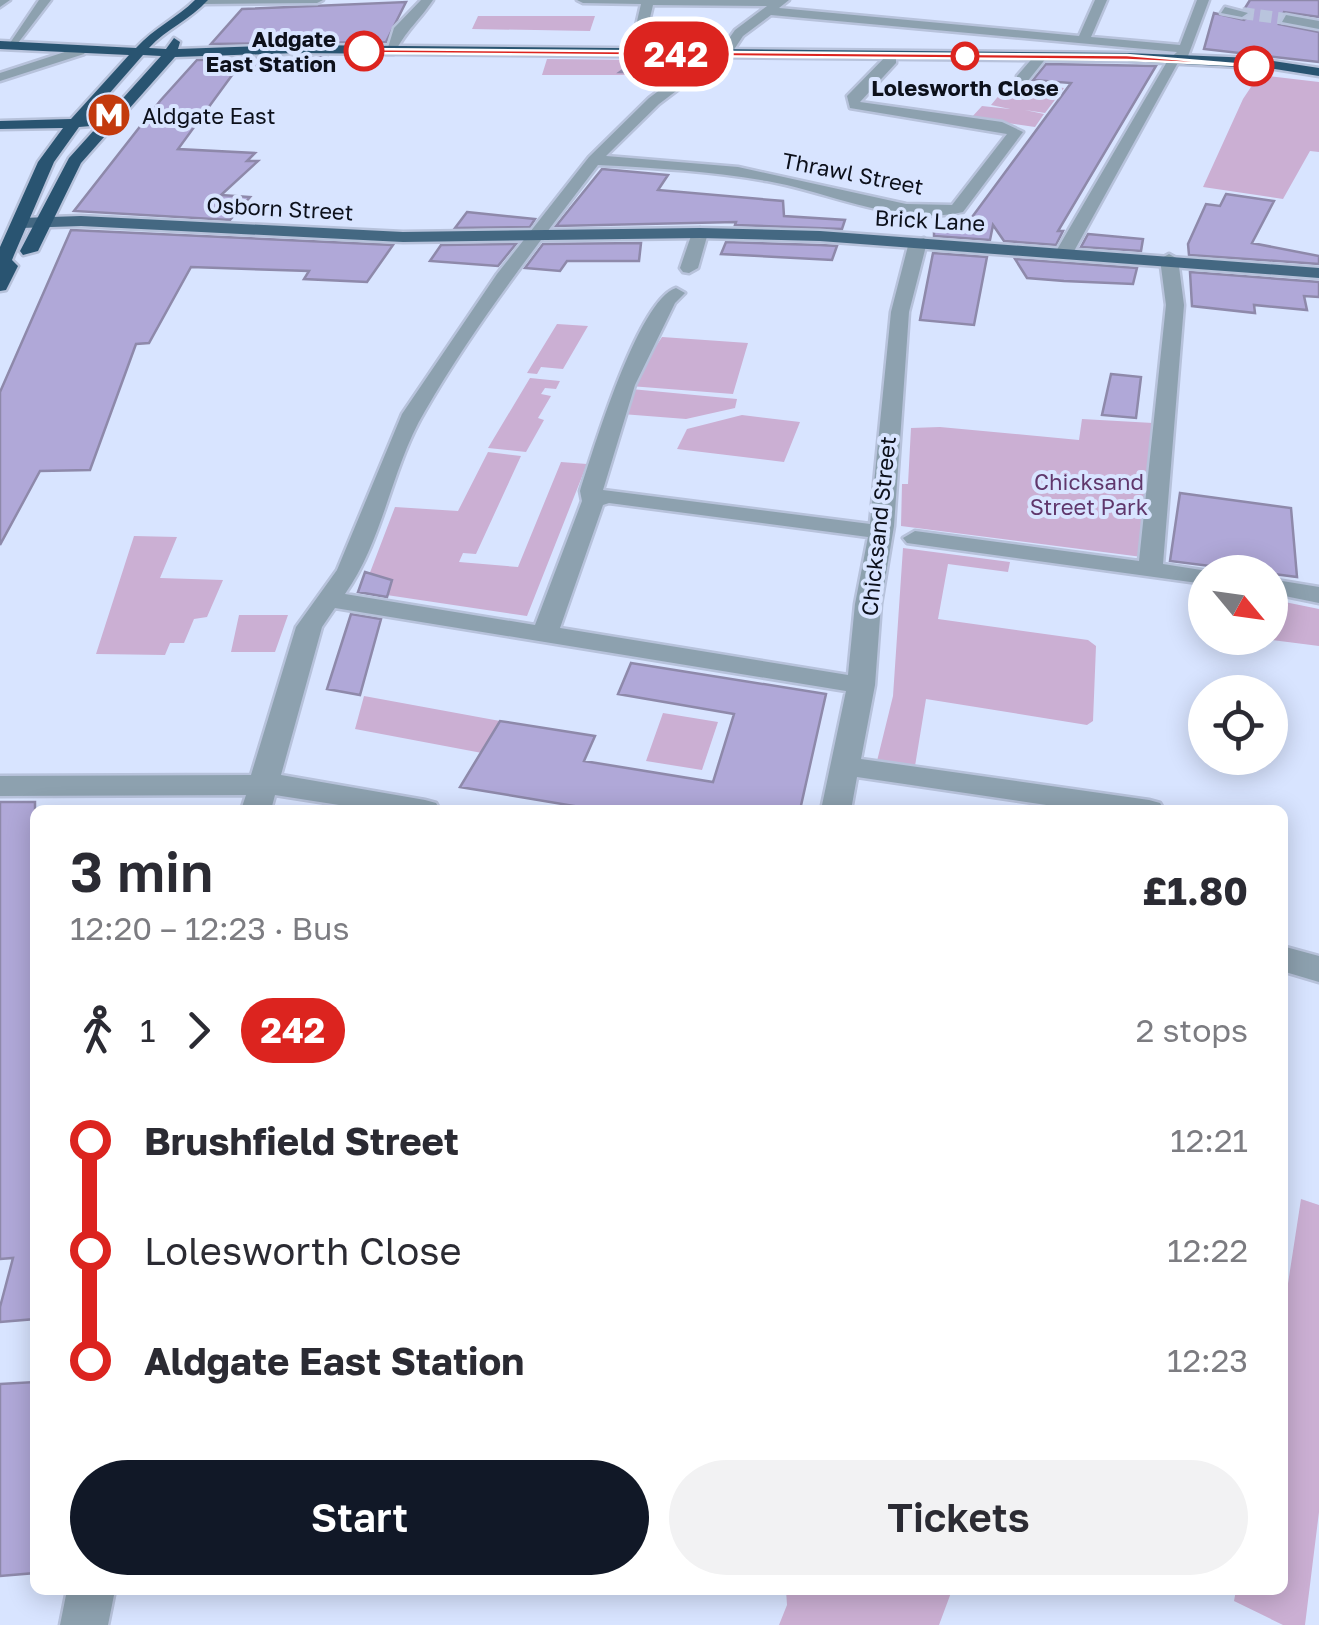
<!DOCTYPE html>
<html lang="en">
<head>
<meta charset="utf-8">
<style>
	:root { --surface:#fff; --page:#f2f2f3; --text:#2b2b33; --muted:#7c7c81; --accent:#111827 }
	body { margin:0; font-family:"Golos Text",sans-serif; background:var(--page); color:var(--text); height:100vh; display:flex; flex-direction:column; font-size:38px; white-space:nowrap }
	* { box-sizing:border-box; margin:0 }
	p { font-size:32px; color:var(--muted) }
	.icon { flex:none; width:55px; height:55px; fill:none; stroke:currentColor; stroke-width:2; stroke-linecap:round; stroke-linejoin:round }
	.map { position:relative; flex:1; overflow:hidden }
	.panel { position:absolute; left:30px; top:805px; width:1258px; height:790px; display:flex; flex-direction:column; background:var(--surface); border-radius:15px; box-shadow:0 5px 25px #0003 }
	.panel>* { flex:none }
	.badge { padding:0 20px; border-radius:32px; font-size:35px; line-height:65px }
	.needle { width:65px; rotate:119deg }
	.fabs { position:absolute; left:1188px; top:555px; display:grid; gap:20px }
	.fabs a { display:grid; place-items:center; width:100px; height:100px; border-radius:50%; background:var(--surface); box-shadow:0 5px 25px #0003; font-size:50px }
	.map>.badge { position:absolute; translate:-50% -50%; box-shadow:0 0 0 5px #fff }
	.legs { display:flex; align-items:center; gap:15px; height:110px; padding:0 40px; font-size:32px }
	.legs p { margin-inline-start:auto }
	.head { display:flex; align-items:center; justify-content:space-between; height:170px; padding:0 40px }
	h1 { font-size:55px; font-weight:600; line-height:75px }
	.primary-button { display:flex; gap:20px; margin-top:auto; padding:20px 40px }
	.primary-button a { flex:1; height:115px; border-radius:60px; background:var(--accent); color:#fff; font-size:40px; font-weight:600; line-height:115px; text-align:center }
	.primary-button a+a { background:var(--page); color:var(--text) }
	ul { padding:0 40px; list-style:none }
	li { display:flex; align-items:center; gap:35px; height:110px; font-size:38px }
	li i { display:grid; place-items:center; width:15px; height:100%; margin:0 12px; background:currentColor }
	li i::after { content:''; width:25px; height:25px; margin:-12px; border:8px solid; border-radius:50%; background:var(--surface) }
	li p { margin-inline-start:auto }
	li:first-child i { background:linear-gradient(#0000 50%,currentColor 0) }
	li:last-child i { background:linear-gradient(currentColor 50%,#0000 0) }
	.map>svg:first-child { display:block }
	.green { fill:#cbafd3 }
	.building { fill:#b0a8d8; stroke:#8e89aa; stroke-width:2.5 }
	.lines { fill:none; stroke-linecap:round; stroke-linejoin:round }
	.minor-tunnel { stroke:#b9c4dd; stroke-width:12; stroke-dasharray:12 6; stroke-linecap:butt }
	.minor-casing { stroke:#b7c2db; stroke-width:5 }
	.major-casing { stroke:#b7c2db; stroke-width:5 }
	.highway-casing { stroke:#b7c2db; stroke-width:5 }
	.minor { fill:#8da1af; fill-rule:evenodd }
	.major { fill:#446882; fill-rule:evenodd }
	.highway { fill:#295471; fill-rule:evenodd }
	.line-1 { fill:#dc241f; stroke:#fff; stroke-width:2.5 }
	.stop-1-dot { fill:#fff; stroke:#dc241f; stroke-width:5 }
	.labels { text-anchor:middle; dominant-baseline:central; stroke-width:8; stroke-linejoin:round; paint-order:stroke }
	.far-stop-label { font-size:22px; font-weight:bold; fill:#0c101b; stroke:#d8e4ff; text-anchor:end }
	.far-poi-label { font-size:22px; fill:#0c101b; stroke:#d8e4ff; text-anchor:start }
	.far-street-label { font-size:22px; fill:#0c101b; stroke:#d8e4ff }
	.far-park-label { font-size:22px; fill:#60376c; stroke:#d8e4ff }
</style>
</head>
<body>
<div class="map">
<svg width="1319" height="1625" viewBox="0 0 1319 1625">
	<rect width="100%" height="100%" fill="#d8e4ff"/>
	<path class="green" d="M 478,16 L 595,16 L 590,31 L 472,29 Z
		M 547,59 L 635,60 L 632,75 L 542,75 Z
		M 1259,75 L 1319,82 L 1319,152 L 1310,151 L 1283,199 L 1203,187 L 1243,99 Z
		M 1011,81 L 1064,88 L 1045,113 L 1025,110 L 1044,114 L 1035,127 L 971,118 L 982,106 L 1010,109 L 991,105 Z
		M 557,324 L 588,326 L 563,369 L 541,367 L 537,374 L 527,373 Z
		M 662,337 L 748,343 L 733,394 L 630,386 Z
		M 530,378 L 560,381 L 556,389 L 545,388 L 541,394 L 551,396 L 538,418 L 544,420 L 526,452 L 488,448 Z
		M 631,389 L 737,399 L 735,408 L 686,419 L 622,414 Z
		M 742,415 L 800,422 L 784,462 L 677,449 L 687,429 Z
		M 1082,419 L 1153,423 L 1142,557 L 901,526 L 902,484 L 908,484 L 911,428 L 940,427 L 1079,440 Z
		M 488,452 L 521,456 L 476,554 L 463,553 L 459,562 L 518,567 L 561,462 L 587,464 L 527,616 L 380,594 L 366,583 L 395,507 L 458,511 Z
		M 134,536 L 177,537 L 160,578 L 223,580 L 207,617 L 194,619 L 184,643 L 170,643 L 165,655 L 96,654 Z
		M 903,548 L 1010,562 L 1008,572 L 948,564 L 938,619 L 1088,640 L 1096,646 L 1093,721 L 1087,725 L 926,699 L 915,766 L 877,761 L 893,696 Z
		M 1270,599 L 1319,609 L 1319,646 L 1257,638 L 1270,638 Z
		M 239,615 L 288,615 L 275,652 L 231,652 Z
		M 364,696 L 500,721 L 482,753 L 355,729 Z
		M 663,713 L 718,722 L 702,770 L 646,761 Z
		M 1301,1199 L 1319,1205 L 1319,1512 L 1305,1625 L 1283,1625 L 1234,1601 L 1236,1590 L 1282,1590 L 1283,1316 Z
		M 786,1590 L 952,1590 L 939,1625 L 779,1625 L 787,1605 Z"/>
	<path class="building" d="M 1250,0 L 1319,0 L 1319,17 L 1284,12 L 1279,24 L 1319,32 L 1319,62 L 1204,49 L 1214,13 L 1244,20 L 1252,14 L 1245,8 Z
		M 406,2 L 386,42 L 211,44 L 242,9 Z
		M 327,57 L 322,66 L 238,67 L 178,149 L 255,153 L 247,161 L 258,161 L 221,195 L 250,197 L 230,220 L 74,211 L 160,101 L 197,60 Z
		M 637,60 L 693,61 L 676,73 L 620,72 Z
		M 1046,64 L 1156,66 L 1058,231 L 1063,231 L 1056,245 L 1004,241 L 993,225 L 990,240 L 934,236 L 934,226 L 964,228 L 1071,83 L 1033,80 Z
		M 602,169 L 668,175 L 658,190 L 783,201 L 784,216 L 845,220 L 842,229 L 735,225 L 736,222 L 556,226 Z
		M 1226,194 L 1274,201 L 1252,243 L 1319,256 L 1319,264 L 1189,255 L 1188,244 L 1206,204 L 1220,206 Z
		M 467,212 L 535,219 L 530,227 L 455,228 Z
		M 71,230 L 393,245 L 367,282 L 304,279 L 309,271 L 191,267 L 149,343 L 136,344 L 90,470 L 40,471 L 0,545 L 0,392 Z
		M 1088,234 L 1143,239 L 1141,251 L 1081,247 Z
		M 726,242 L 820,245 L 837,246 L 832,260 L 721,254 Z
		M 641,243 L 639,261 L 567,261 L 560,271 L 525,268 L 543,244 Z
		M 516,244 L 498,266 L 430,261 L 441,245 Z
		M 933,253 L 987,257 L 974,325 L 920,320 Z
		M 1015,259 L 1137,268 L 1133,284 L 1064,281 L 1027,278 Z
		M 1190,272 L 1319,282 L 1319,297 L 1304,296 L 1307,310 L 1254,305 L 1255,313 L 1192,306 Z
		M 1111,374 L 1141,377 L 1136,418 L 1102,415 Z
		M 1180,493 L 1291,508 L 1297,577 L 1170,561 Z
		M 365,572 L 392,580 L 387,597 L 358,592 Z
		M 351,614 L 381,619 L 360,695 L 327,689 Z
		M 631,663 L 826,694 L 800,810 L 598,810 L 460,787 L 500,721 L 595,736 L 584,761 L 713,782 L 734,714 L 618,694 Z
		M 0,802 L 35,802 L 35,1319 L 0,1322 L 0,1307 L 13,1258 L 0,1259 Z
		M 35,1382 L 35,1573 L 0,1576 L 0,1384 Z"/>
	<g class="lines">
		<path class="minor-tunnel" d="M 1242,13 L 1286,19"/>
		<defs>
			<path id="minor" d="M 0,0 L 10,0 L 0,7 Z
				M 39,0 L 51,0 L 18,43 L 10,43 Z
				M 197,0 L 323,0 L 317,3 L 202,4 Z
				M 421,0 L 433,0 C 419,21 406,30 394,54 L 386,54 L 394,28 Z
				M 577,0 L 789,0 L 779,8 L 1079,36 L 1095,0 L 1107,0 L 1091,37 L 1180,45 L 1197,0 L 1209,0 L 1188,56 L 1180,59 L 1073,253 L 1064,258 L 1055,253 L 1168,60 L 1177,52 L 771,15 L 743,36 L 729,57 L 721,57 L 659,104 L 606,156 L 738,167 L 906,204 L 952,205 L 1007,134 L 850,108 L 847,96 L 890,52 L 896,56 L 896,63 L 860,102 L 1002,122 L 1023,132 L 963,212 C 898,227 830,192 767,181 C 711,171 655,168 598,165 C 538,244 475,324 425,411 C 391,468 384,539 345,594 L 535,625 L 582,501 L 580,491 C 593,451 638,300 676,288 L 685,293 L 675,303 L 635,385 L 603,490 L 870,524 L 891,312 L 909,242 L 924,238 L 927,242 L 909,312 L 894,526 L 881,604 L 875,685 L 861,759 L 1149,800 L 1160,803 L 1164,810 L 1080,810 L 857,777 L 851,810 L 821,810 L 846,691 L 335,608 L 322,627 L 281,775 L 425,800 L 436,803 L 440,810 L 371,810 L 275,795 L 271,810 L 241,810 L 246,795 L 0,796 L 0,776 L 251,775 L 296,627 L 337,570 L 402,414 L 497,274 L 589,157 L 649,98 L 712,51 L 720,51 L 735,30 L 767,6 L 653,5 L 644,43 L 638,47 L 632,43 L 641,4 L 583,3 ZM 609,503 L 868,537 L 855,604 L 848,675 L 560,628 L 603,505 Z
				M 1225,7 L 1248,13 L 1242,17 L 1221,13 Z
				M 1286,15 L 1319,21 L 1319,29 L 1282,22 Z
				M 80,47 L 86,51 L 84,54 L 0,81 L 0,73 Z
				M 1036,54 L 1047,57 L 1027,82 L 1017,82 L 1017,76 Z
				M 700,228 L 708,233 L 698,268 L 689,273 L 683,272 L 680,268 L 692,233 Z
				M 1169,254 L 1178,259 L 1184,305 L 1163,564 L 1214,572 L 1205,572 L 1205,584 L 907,543 L 903,538 L 915,531 L 1139,561 L 1166,305 L 1160,259 Z
				M 1270,579 L 1319,587 L 1319,603 L 1270,593 Z
				M 1282,946 L 1319,956 L 1319,982 L 1282,971 Z
				M 67,1590 L 115,1590 L 108,1625 L 60,1625 Z"/>
			<path id="major" d="M 81,216 L 403,232 L 700,228 L 820,231 L 1319,268 L 1319,278 L 820,241 L 700,238 L 403,242 L 81,226 L 21,228 L 13,223 L 21,218 Z"/>
			<path id="highway" d="M 195,0 L 208,0 C 190,20 166,29 149,48 L 166,49 L 174,38 L 180,42 L 178,49 L 296,45 L 1127,53 L 1254,58 L 1319,68 L 1319,76 L 1275,69 L 1127,61 L 296,53 L 175,57 L 81,163 L 38,251 L 23,255 L 20,251 L 69,158 L 161,56 L 143,55 L 87,119 L 93,123 L 91,126 L 79,127 L 54,162 L 14,255 L 12,260 L 18,266 L 6,290 L 0,291 L 0,247 L 38,162 L 63,128 L 0,129 L 0,121 L 71,119 L 129,55 L 0,49 L 0,41 L 136,48 C 154,28 177,18 195,0 Z"/>
		</defs>
		<use href="#minor" class="minor-casing"/>
		<use href="#major" class="major-casing"/>
		<use href="#highway" class="highway-casing"/>
		<use href="#minor" class="minor"/>
		<use href="#major" class="major"/>
		<use href="#highway" class="highway"/>
	</g>
	<path class="line-1" d="M 361,49 L 1127,55 L 1258,66 L 1127,60 L 364,53 Z"/>
	<defs>
		<symbol id="metro-disc" viewBox="-11 -11 22 22"><circle r="9.5" fill="#c33a0d" stroke="#d8e4ff"/><path d="M-5.5 5V-5H-3L0 0L3-5H5.5V5H3V-.5L0 4L-3-.5V5Z" fill="#fff"/></symbol>
	</defs>
	<g fill-rule="evenodd">
		<use href="#metro-disc" x="84" y="90" width="50" height="50"/>
	</g>
	<g class="stop-1-dot">
		<circle cx="364" cy="51" r="18"/>
		<circle cx="965" cy="56" r="12"/>
		<circle cx="1254" cy="66" r="18"/>
	</g>
	<g class="labels">
		<g class="far-stop-label">
			<text x="336" y="38">Aldgate<tspan x="336" dy="25">East Station</tspan></text>
			<text x="965" y="87" text-anchor="middle">Lolesworth Close</text>
		</g>
		<g class="far-poi-label">
			<text x="142" y="115">Aldgate East</text>
		</g>
		<g class="far-street-label">
			<text transform="translate(853 173) rotate(11)">Thrawl Street</text>
			<text transform="translate(280 208) rotate(3)">Osborn Street</text>
			<text transform="translate(930 220) rotate(3)">Brick Lane</text>
			<text transform="translate(878 526) rotate(-84)">Chicksand Street</text>
		</g>
		<g class="far-park-label">
			<text x="1089" y="481">Chicksand<tspan x="1089" dy="25">Street Park</tspan></text>
		</g>
	</g>
</svg>
<div class="fabs">
<a><svg class="needle" viewBox="-14 -14 28 28"><path d="M0-13l5 13h-10z" fill="#e53935"/><path d="M0 13l5-13h-10z" fill="#7c7c81"/></svg></a>
<a><svg class="icon" aria-label="locate" viewBox="0 0 24 24"><circle cx="12" cy="12" r="6"/><path d="M12 2v4M12 18v4M2 12h4M18 12h4"/></svg></a>
</div>
<b class="badge" style="left:676px;top:54px;background:#dc241f;color:#fff">242</b>
<section class="panel">
<div class="head"><div><h1>3 min</h1><p>12:20 – 12:23 · Bus</p></div><b>£1.80</b></div>
<div class="legs"><svg class="icon" aria-label="walk" viewBox="0 0 24 24"><circle cx="13" cy="4" r="2"/><path d="M13 8l-2 6 4 7M11 14l-3 7M7 12l3-4h3l4 4"/></svg>1<svg class="icon" aria-label="forward" viewBox="0 0 24 24"><path d="M9 5l7 7-7 7"/></svg><b class="badge" style="background:#dc241f;color:#fff">242</b><p>2 stops</p></div>
<ul>
<li><i style="color:#dc241f"></i><b>Brushfield Street</b><p>12:21</p></li>
<li><i style="color:#dc241f"></i><span>Lolesworth Close</span><p>12:22</p></li>
<li><i style="color:#dc241f"></i><b>Aldgate East Station</b><p>12:23</p></li>
</ul>
<div class="primary-button"><a>Start</a><a>Tickets</a></div>
</section>
</div>
</body>
</html>
